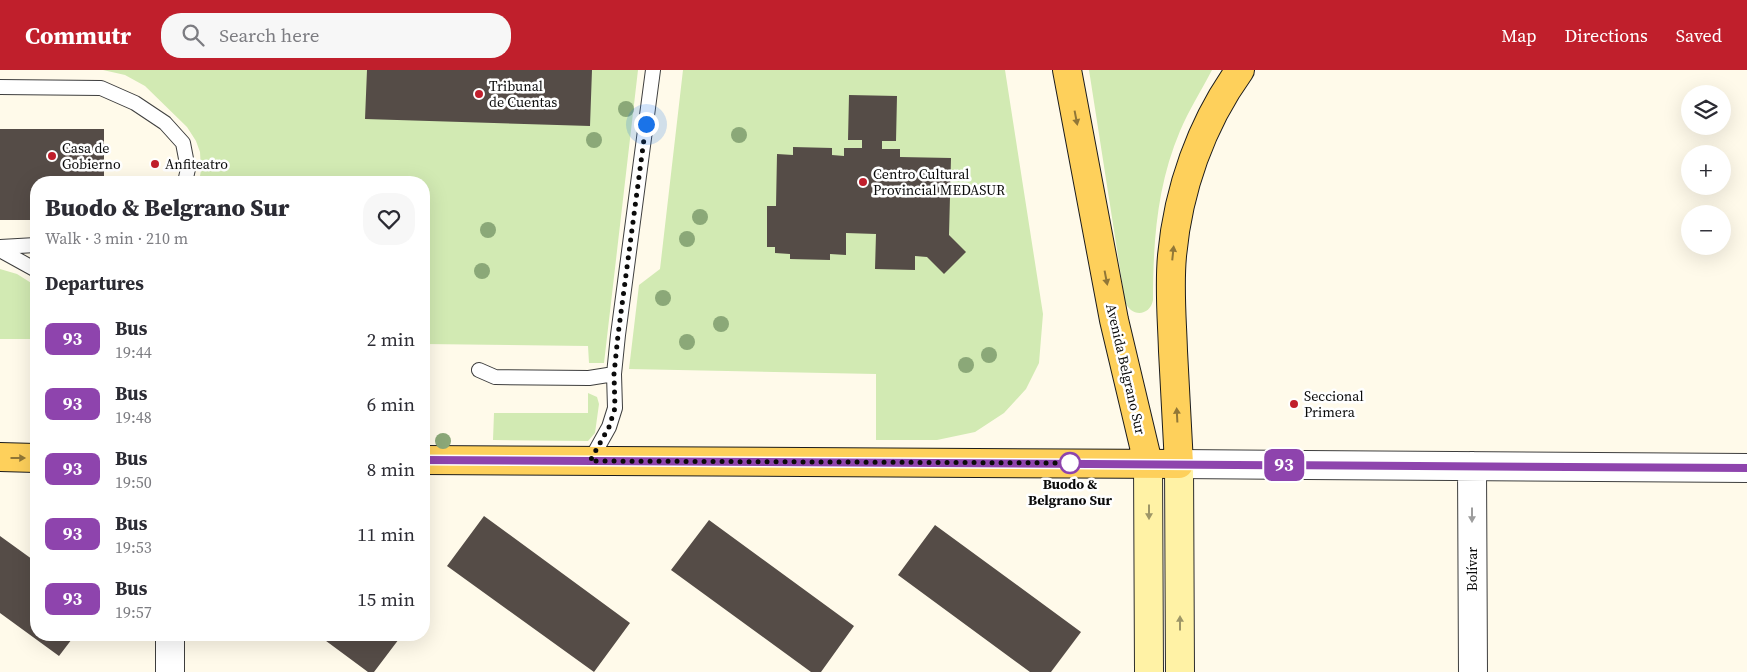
<!DOCTYPE html>
<html lang="en">
<head>
<meta charset="utf-8">
<style>
	:root { --surface:#fff; --page:#f7f7f7; --text:#2b2b33; --muted:#7c7c81; --accent:#c01f2c }
	body { margin:0; font-family:"Source Serif 4",serif; background:var(--page); color:var(--text); height:100vh; display:flex; flex-direction:column; font-size:19px; white-space:nowrap }
	* { box-sizing:border-box; margin:0 }
	p { font-size:16px; color:var(--muted) }
	.icon { flex:none; width:28px; height:28px; fill:none; stroke:currentColor; stroke-width:2; stroke-linecap:round; stroke-linejoin:round }
	.map { position:relative; flex:1; overflow:hidden }
	.panel { position:absolute; left:30px; top:106px; width:400px; height:465px; display:flex; flex-direction:column; background:var(--surface); border-radius:20px; box-shadow:0 5px 20px #0002 }
	.panel>* { flex:none }
	.badge { padding:0 10px; border-radius:8px; font-size:18px; line-height:32px }
	.buttons { position:absolute; left:1681px; top:15px; display:grid; gap:10px }
	.buttons a { display:grid; place-items:center; width:50px; height:50px; border-radius:50%; background:var(--surface); box-shadow:0 5px 20px #0002; font-size:25px }
	.you { position:absolute; width:25px; height:25px; margin:-12px; border:4px solid #fff; border-radius:50%; background:#1a73e8; box-shadow:0 0 0 8px #1a73e833 }
	.map>.badge { position:absolute; translate:-50% -50%; box-shadow:0 0 0 2px #fff }
	h2 { padding:0 15px; font-size:19px; line-height:45px }
	.round { display:grid; place-items:center; flex:none; width:52px; height:52px; border-radius:20px; background:var(--page) }
	.head { display:flex; align-items:center; justify-content:space-between; height:85px; padding:0 15px }
	h1 { font-size:24px; font-weight:800; line-height:38px }
	ul { padding:0; list-style:none }
	li { display:flex; align-items:center; gap:15px; height:65px; padding:0 15px }
	li div { flex:1 }
	li b { display:block; font-size:19px }
	li em { font-style:normal }
	li .badge { min-width:55px; font-weight:700; text-align:center }
	header { display:flex; align-items:center; gap:30px; box-sizing:border-box; height:70px; padding:0 25px; background:var(--accent); color:#fff }
	header strong { font-size:24px }
	nav { display:flex; gap:28px; margin-inline-start:auto; font-size:18px }
	.search { width:350px; height:45px; background:var(--page); display:flex; align-items:center; gap:12px; box-sizing:border-box; padding:0 18px; border-radius:20px; color:var(--muted); font-size:19px }
	.map>svg:first-child { display:block }
	.green { fill:#d2eab3 }
	.building { fill:#554c47 }
	.lines { fill:none; stroke-linecap:round; stroke-linejoin:round }
	.service-casing { stroke:#3e3e3e; stroke-width:16 }
	.minor-casing { stroke:#3e3e3e; stroke-width:30 }
	.secondary-casing { stroke:#2d2d2d; stroke-width:30 }
	.primary-casing { stroke:#1c1c1c; stroke-width:30 }
	.service { stroke:#fff; stroke-width:14 }
	.minor { stroke:#fff; stroke-width:28 }
	.secondary { stroke:#fff2a5; stroke-width:28 }
	.primary { stroke:#fed05b; stroke-width:28 }
	.tree { fill:#8ba878 }
	.oneway { fill:#917737 }
	.oneway2 { fill:#9d9667 }
	.oneway3 { fill:#9d9d9d }
	.line-casing { stroke:#fff; stroke-width:11 }
	.line { stroke:#8e44ad; stroke-width:8 }
	.walk { stroke:#0b0b0b; stroke-width:5; stroke-dasharray:0 9 }
	.poi-dot { fill:#c01f2c; stroke:#fff; stroke-width:2 }
	.stop-dot { fill:#fff; stroke:#8e44ad; stroke-width:2.5 }
	.labels { text-anchor:middle; dominant-baseline:central; stroke-width:5; stroke-linejoin:round; paint-order:stroke }
	.poi-label { font-size:14px; fill:#0b0b0b; stroke:#fff; text-anchor:start }
	.street-label { font-size:14px; fill:#0b0b0b; stroke:#fff }
	.stop-label { font-size:14px; font-weight:bold; fill:#0b0b0b; stroke:#fff }
</style>
</head>
<body>
<header>
<strong>Commutr</strong>
<div class="search"><svg class="icon" aria-label="search" viewBox="0 0 24 24"><circle cx="10" cy="10" r="6"/><path d="M15 15l6 6"/></svg>Search here</div>
<nav><a>Map</a><a>Directions</a><a>Saved</a></nav>
</header>
<div class="map">
<svg width="1747" height="602" viewBox="0 0 1747 602">
	<rect width="100%" height="100%" fill="#fffaea"/>
	<path class="green" d="M 103,0 L 638,0 L 604,293 L 589,293 L 588,276 L 424,274 L 424,112 L 199,112 L 201,100 L 200,82 L 196,71 L 187,57 L 145,16 L 125,5 Z
		M 683,0 L 1005,0 L 1043,244 L 1039,293 L 1026,319 L 1004,343 L 975,362 L 937,370 L 876,370 L 876,304 L 629,299 L 639,215 L 660,199 Z
		M 1089,0 L 1212,0 C 1201,21 1189,40 1180,61 C 1157,115 1153,172 1153,230 C 1150,247 1130,247 1125,231 Z
		M 0,199 L 17,204 L 36,216 L 36,269 L 0,269 Z
		M 588,323 L 597,327 L 599,334 L 595,363 L 588,371 L 493,370 L 494,343 L 588,343 Z"/>
	<path class="building" d="M 367,0 L 592,0 L 590,56 L 365,49 Z
		M 849,25 L 897,26 L 896,71 L 882,71 L 882,79 L 900,79 L 900,87 L 951,88 L 949,165 L 966,182 L 944,204 L 927,187 L 915,186 L 915,200 L 875,199 L 876,164 L 846,163 L 846,185 L 830,184 L 830,190 L 790,189 L 790,184 L 775,183 L 775,177 L 767,177 L 767,136 L 776,136 L 777,84 L 793,85 L 793,77 L 832,78 L 832,85 L 844,86 L 844,78 L 862,78 L 862,70 L 848,70 Z
		M 0,59 L 104,59 L 104,112 L 36,112 L 36,150 L 0,150 Z
		M 484,446 L 630,553 L 594,602 L 447,496 Z
		M 709,450 L 854,556 L 821,602 L 811,602 L 671,500 Z
		M 935,455 L 1081,562 L 1051,602 L 1030,602 L 898,505 Z
		M 0,466 L 36,492 L 36,565 L 75,565 L 59,586 L 0,543 Z
		M 318,565 L 402,565 L 374,602 L 368,602 Z"/>
	<g class="lines">
		<defs>
			<path id="service" d="M 0,17 L 101,18 L 135,33 L 165,53 L 183,73 L 188,99 L 185,112
				M 0,177 L 36,175
				M 0,180 L 36,200
				M 479,300 L 495,307 L 589,308 L 614,304
				M 590,391 L 609,357 L 615,338 L 614,304 L 618,265 L 653,0"/>
			<path id="minor" d="M 1179,394 L 1747,398
				M 1472,396 L 1473,602
				M 170,565 L 170,602"/>
			<path id="secondary" d="M 1148,393 L 1149,602
				M 1179,394 L 1180,602"/>
			<path id="primary" d="M 1067,0 L 1114,250 L 1148,393
				M 0,387 L 36,388
				M 424,390 L 1179,394 C 1177,356 1175,319 1173,281 C 1172,249 1169,218 1172,186 C 1178,120 1201,54 1240,0"/>
		</defs>
		<use href="#service" class="service-casing"/>
		<use href="#minor" class="minor-casing"/>
		<use href="#secondary" class="secondary-casing"/>
		<use href="#primary" class="primary-casing"/>
		<use href="#service" class="service"/>
		<use href="#minor" class="minor"/>
		<use href="#secondary" class="secondary"/>
		<use href="#primary" class="primary"/>
	</g>
	<g class="tree">
		<circle cx="626" cy="39" r="8"/>
		<circle cx="739" cy="65" r="8"/>
		<circle cx="594" cy="70" r="8"/>
		<circle cx="700" cy="147" r="8"/>
		<circle cx="488" cy="160" r="8"/>
		<circle cx="687" cy="169" r="8"/>
		<circle cx="482" cy="201" r="8"/>
		<circle cx="663" cy="228" r="8"/>
		<circle cx="721" cy="254" r="8"/>
		<circle cx="687" cy="272" r="8"/>
		<circle cx="989" cy="285" r="8"/>
		<circle cx="966" cy="295" r="8"/>
		<circle cx="443" cy="371" r="8"/>
	</g>
	<defs><path id="oneway-solid" d="M-6-.8H1V-3.2L6.5 0L1 3.2V.8H-6Z" transform="scale(1.25)"/></defs>
	<g class="oneway">
		<use href="#oneway-solid" transform="translate(1076 48) rotate(79)"/>
		<use href="#oneway-solid" transform="translate(1173 183) rotate(-84)"/>
		<use href="#oneway-solid" transform="translate(1106 208) rotate(79)"/>
		<use href="#oneway-solid" transform="translate(1177 345) rotate(-93)"/>
		<use href="#oneway-solid" transform="translate(18 388)"/>
	</g>
	<g class="oneway2">
		<use href="#oneway-solid" transform="translate(1149 442) rotate(90)"/>
		<use href="#oneway-solid" transform="translate(1180 553) rotate(-90)"/>
	</g>
	<use class="oneway3" href="#oneway-solid" transform="translate(1472 445) rotate(90)"/>
	<g class="lines">
		<defs>
			<path id="line" d="M 424,390 L 1747,398"/>
		</defs>
		<use href="#line" class="line-casing"/>
		<use href="#line" class="line"/>
		<path class="walk" d="M 646,54 L 618,265 L 614,304 L 615,338 L 609,357 L 590,391 L 1070,393"/>
	</g>
	<g class="poi-dot">
		<circle cx="479" cy="24" r="5"/>
		<circle cx="52" cy="86" r="5"/>
		<circle cx="155" cy="94" r="5"/>
		<circle cx="863" cy="112" r="5"/>
		<circle cx="1294" cy="334" r="5"/>
	</g>
	<circle class="stop-dot" cx="1070" cy="393" r="10"/>
	<g class="labels">
		<g class="poi-label">
			<text x="489" y="16">Tribunal<tspan x="489" dy="16">de Cuentas</tspan></text>
			<text x="62" y="78">Casa de<tspan x="62" dy="16">Gobierno</tspan></text>
			<text x="165" y="94">Anfiteatro</text>
			<text x="873" y="104">Centro Cultural<tspan x="873" dy="16">Provincial MEDASUR</tspan></text>
			<text x="1304" y="326">Seccional<tspan x="1304" dy="16">Primera</tspan></text>
		</g>
		<g class="street-label">
			<text transform="translate(1126 299) rotate(77)">Avenida Belgrano Sur</text>
			<text transform="translate(1472 499) rotate(-90)">Bolívar</text>
		</g>
		<g class="stop-label">
			<text x="1070" y="414">Buodo &amp;<tspan x="1070" dy="16">Belgrano Sur</tspan></text>
		</g>
	</g>
</svg>
<div class="buttons">
<a><svg class="icon" aria-label="layers" viewBox="0 0 24 24"><path d="M12 4l9 5-9 5-9-5zM3 14l9 5 9-5"/></svg></a>
<a>+</a>
<a>−</a>
</div>
<div class="you" style="left:646px;top:54px"></div>
<b class="badge" style="left:1284px;top:395px;background:#8e44ad;color:#fff">93</b>
<section class="panel">
<div class="head"><div><h1>Buodo &amp; Belgrano Sur</h1><p>Walk · 3 min · 210 m</p></div><a class="round"><svg class="icon" aria-label="heart" viewBox="0 0 24 24"><path d="M12 20l-8-8c-3-5 5-10 8-4 3-6 11-1 8 4z"/></svg></a></div>
<h2>Departures</h2>
<ul>
<li><span class="badge" style="background:#8e44ad;color:#fff">93</span><div><b>Bus</b><p>19:44</p></div><em>2 min</em></li>
<li><span class="badge" style="background:#8e44ad;color:#fff">93</span><div><b>Bus</b><p>19:48</p></div><em>6 min</em></li>
<li><span class="badge" style="background:#8e44ad;color:#fff">93</span><div><b>Bus</b><p>19:50</p></div><em>8 min</em></li>
<li><span class="badge" style="background:#8e44ad;color:#fff">93</span><div><b>Bus</b><p>19:53</p></div><em>11 min</em></li>
<li><span class="badge" style="background:#8e44ad;color:#fff">93</span><div><b>Bus</b><p>19:57</p></div><em>15 min</em></li>
</ul>
</section>
</div>
</body>
</html>
